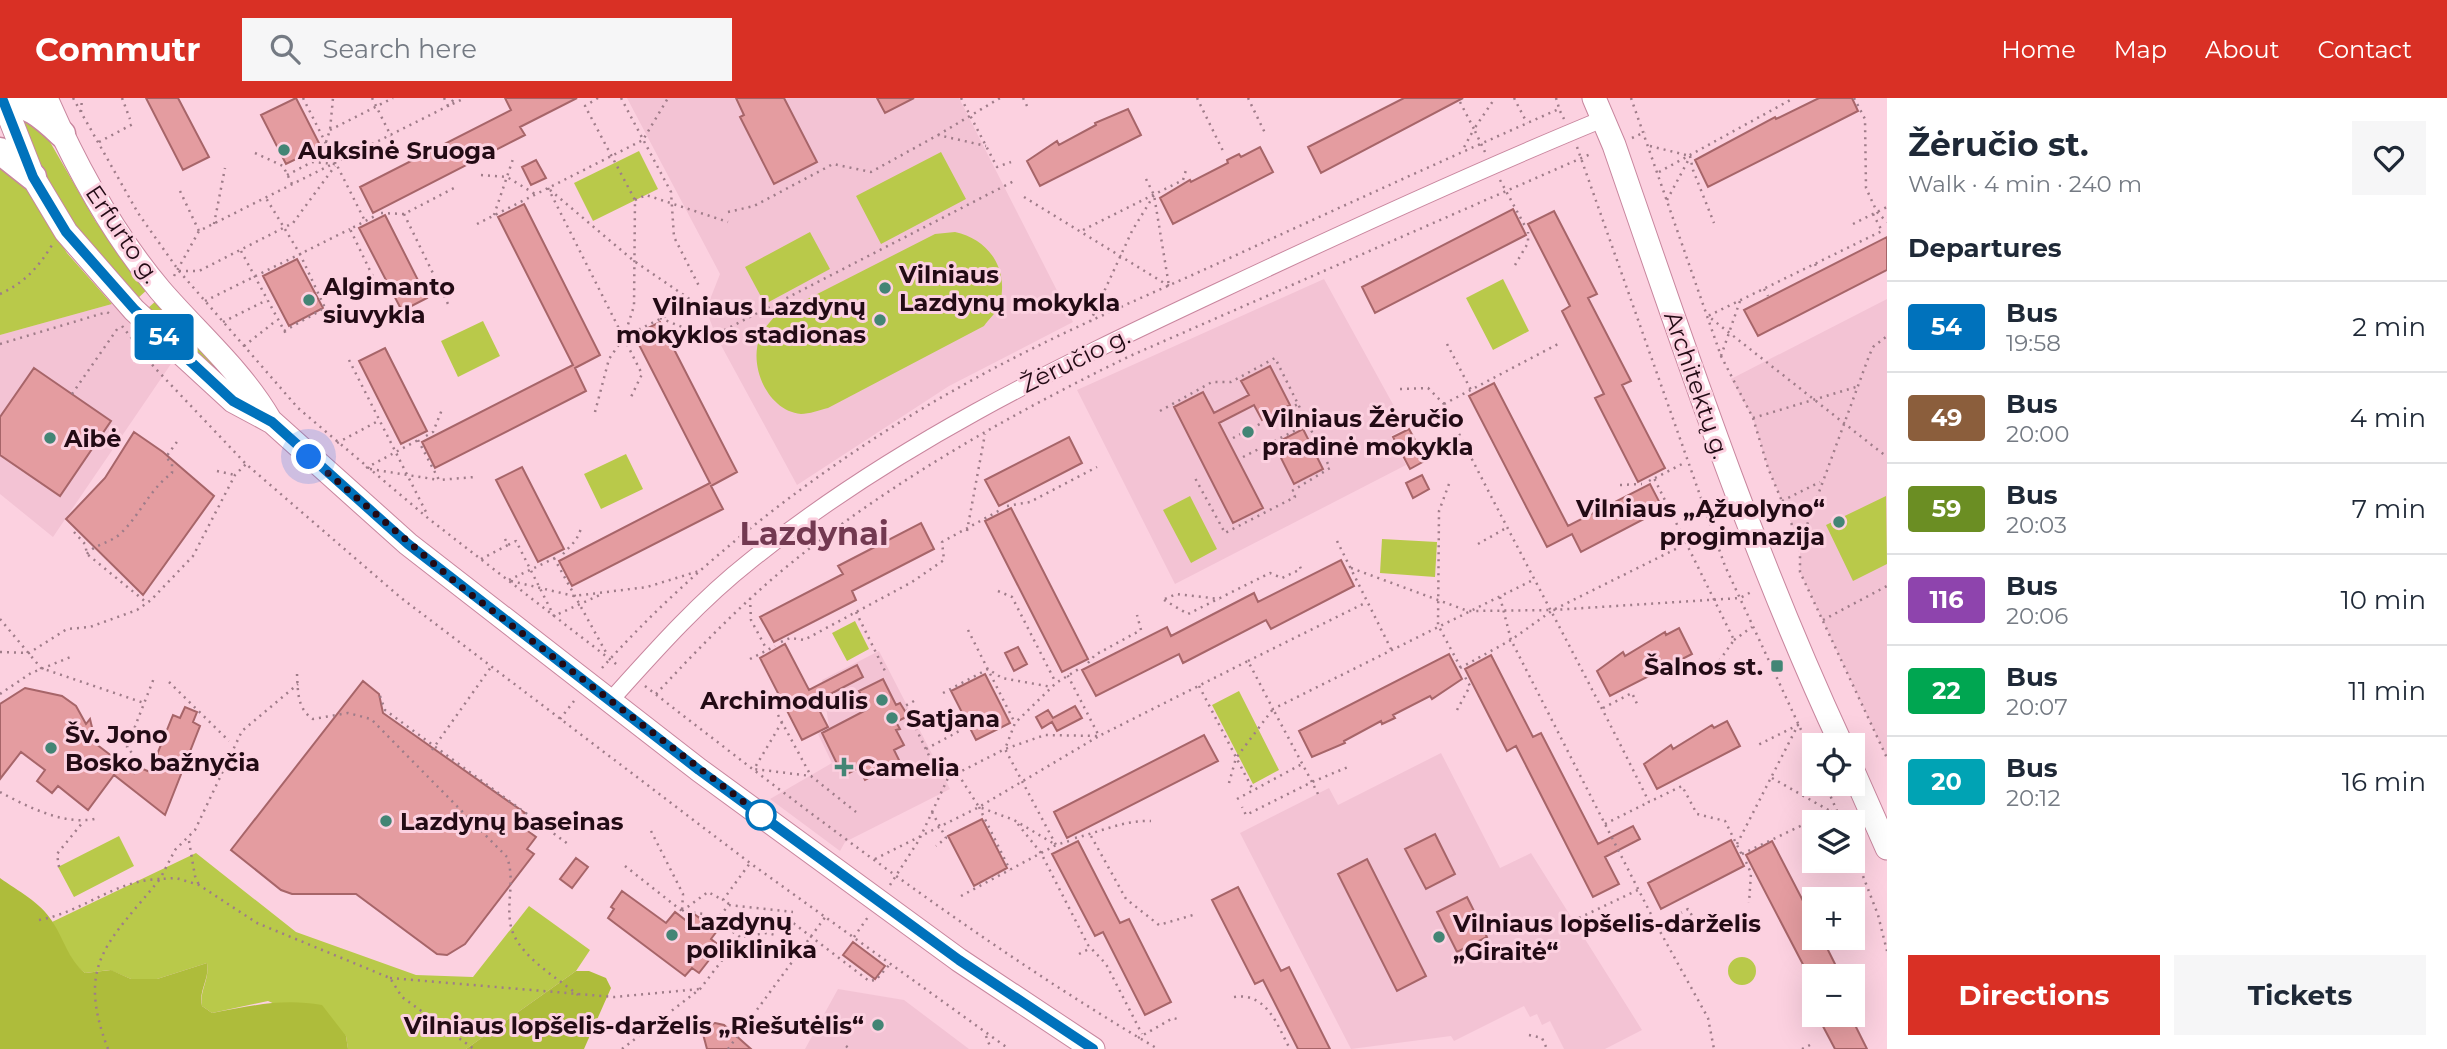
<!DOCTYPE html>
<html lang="en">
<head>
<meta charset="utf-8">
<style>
	:root { --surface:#fff; --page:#f6f6f7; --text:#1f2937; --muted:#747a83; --line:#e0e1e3; --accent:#d93025 }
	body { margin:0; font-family:Montserrat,sans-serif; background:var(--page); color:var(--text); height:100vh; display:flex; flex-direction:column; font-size:26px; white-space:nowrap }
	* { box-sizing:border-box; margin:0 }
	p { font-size:23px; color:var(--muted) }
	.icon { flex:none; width:38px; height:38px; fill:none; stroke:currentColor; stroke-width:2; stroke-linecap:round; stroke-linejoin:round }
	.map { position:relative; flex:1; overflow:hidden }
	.side { display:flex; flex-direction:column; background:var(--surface); width:560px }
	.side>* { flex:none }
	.badge { padding:0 14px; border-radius:5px; font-size:24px; line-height:46px }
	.controls { position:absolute; left:1802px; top:635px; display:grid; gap:14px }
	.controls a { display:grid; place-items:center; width:63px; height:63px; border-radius:0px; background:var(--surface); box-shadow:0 7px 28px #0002; font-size:35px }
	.you { position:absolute; width:35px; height:35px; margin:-18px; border:5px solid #fff; border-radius:50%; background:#1a73e8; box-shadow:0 0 0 10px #1a73e833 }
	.map>.badge { position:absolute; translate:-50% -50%; box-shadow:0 0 0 4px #fff }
	h2 { padding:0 21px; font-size:26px; line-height:63px }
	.round { display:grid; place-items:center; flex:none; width:74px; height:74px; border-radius:0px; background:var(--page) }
	.summary { display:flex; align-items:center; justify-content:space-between; height:119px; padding:0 21px }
	h1 { font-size:33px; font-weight:700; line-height:52px }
	.button { display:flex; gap:14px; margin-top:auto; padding:14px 21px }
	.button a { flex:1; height:80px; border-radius:0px; background:var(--accent); color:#fff; font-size:28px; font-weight:700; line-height:80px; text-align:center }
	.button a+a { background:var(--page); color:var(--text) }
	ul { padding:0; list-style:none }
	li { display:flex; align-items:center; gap:21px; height:91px; padding:0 21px; border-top:2px solid var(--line) }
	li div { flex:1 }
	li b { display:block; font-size:26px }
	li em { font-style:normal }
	li .badge { min-width:77px; font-weight:700; text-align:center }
	header { display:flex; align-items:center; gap:42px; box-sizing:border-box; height:98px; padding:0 35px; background:var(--accent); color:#fff }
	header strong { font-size:33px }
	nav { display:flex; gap:38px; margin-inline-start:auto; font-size:24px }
	.search { width:490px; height:63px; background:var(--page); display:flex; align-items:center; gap:18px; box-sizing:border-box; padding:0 24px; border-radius:0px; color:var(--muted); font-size:26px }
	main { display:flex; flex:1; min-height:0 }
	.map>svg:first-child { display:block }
	.built { fill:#f3c3d4 }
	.green { fill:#b9c94a }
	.forest { fill:#aebc3b }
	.building { fill:#e49ca0; stroke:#a76569; stroke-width:2 }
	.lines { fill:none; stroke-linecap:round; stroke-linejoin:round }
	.street-casing { stroke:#c8869e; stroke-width:18 }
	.secondary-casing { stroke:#c8869e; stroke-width:25 }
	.primary-casing { stroke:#c8869e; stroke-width:29 }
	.path { stroke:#9f7c89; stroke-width:2.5; stroke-dasharray:2 5; stroke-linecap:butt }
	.street { stroke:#fff; stroke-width:16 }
	.secondary { stroke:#fff; stroke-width:23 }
	.primary { stroke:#fff; stroke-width:26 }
	.line-casing { stroke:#fff; stroke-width:16 }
	.line { stroke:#0072bc; stroke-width:10 }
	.walk { stroke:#230b15; stroke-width:7; stroke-dasharray:0 12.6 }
	.poi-dot { fill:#438575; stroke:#fcd1e0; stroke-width:2.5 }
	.stop-dot { fill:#fff; stroke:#0072bc; stroke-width:3.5 }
	.labels { text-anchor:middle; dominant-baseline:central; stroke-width:6; stroke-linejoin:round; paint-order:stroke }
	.poi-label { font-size:24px; font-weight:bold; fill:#230b15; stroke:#fcd1e0; text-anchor:start }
	.street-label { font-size:24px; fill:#230b15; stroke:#fcd1e0 }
	.district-label { font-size:32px; font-weight:bold; fill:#733951; stroke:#fcd1e0 }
</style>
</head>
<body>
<header>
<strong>Commutr</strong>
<div class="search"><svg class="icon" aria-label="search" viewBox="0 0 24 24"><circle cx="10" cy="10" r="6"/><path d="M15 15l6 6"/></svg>Search here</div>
<nav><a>Home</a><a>Map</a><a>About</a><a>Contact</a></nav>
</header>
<main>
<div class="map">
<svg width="1887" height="951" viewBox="0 0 1887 951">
	<rect width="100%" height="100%" fill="#fcd1e0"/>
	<path class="built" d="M 627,0 L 959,0 L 1073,224 L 949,288 L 797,387 L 716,238 L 708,217 L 709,204 L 720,176 Z
		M 1324,181 L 1406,330 L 1391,338 L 1406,367 L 1175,486 L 1077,292 Z
		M 1887,201 L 1887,660 L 1800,474 L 1800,446 L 1768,370 L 1753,320 L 1731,281 Z
		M 112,206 L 175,260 L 53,439 L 0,396 L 0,237 Z
		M 879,553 L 950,691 L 845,744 L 840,753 L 770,701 L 832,665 L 818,636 L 829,629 L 822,582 Z
		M 1441,655 L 1500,770 L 1531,755 L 1642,932 L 1605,951 L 1564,951 L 1550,923 L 1542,927 L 1537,916 L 1530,919 L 1524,908 L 1454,943 L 1451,938 L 1351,951 L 1240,735 L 1329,690 L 1338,707 Z
		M 838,891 L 904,902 L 969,951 L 805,951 Z"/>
	<path class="green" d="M 19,17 L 42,30 L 96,124 L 149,190 L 137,201 L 73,125 L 40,70 Z
		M 639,53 L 658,91 L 593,123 L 574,85 Z
		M 941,54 L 966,101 L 881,146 L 856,98 Z
		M 0,66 L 26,87 L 67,155 L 112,206 L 0,237 Z
		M 810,134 L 830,171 L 765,206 L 745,169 Z
		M 955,134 C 988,141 1009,170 1000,205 C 998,213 989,221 984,228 L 828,310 C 820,312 809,316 801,316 C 768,313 748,268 760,239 C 763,231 770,224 776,217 L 935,136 Z
		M 1503,181 L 1529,233 L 1493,252 L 1466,200 Z
		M 158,201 L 263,315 L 147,211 Z
		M 483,223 L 500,258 L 458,279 L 441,243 Z
		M 626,356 L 643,391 L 601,411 L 584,376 Z
		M 1190,398 L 1217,451 L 1191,465 L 1163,412 Z
		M 1886,398 L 1887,466 L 1853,483 L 1826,427 Z
		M 1382,441 L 1437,444 L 1435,479 L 1380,475 Z
		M 855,523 L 869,551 L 847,563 L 832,535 Z
		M 1239,593 L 1279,672 L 1253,686 L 1212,607 Z
		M 119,738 L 134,768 L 74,799 L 58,769 Z
		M 196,755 L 296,834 L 416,877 L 473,879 L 529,808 L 590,852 L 576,873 L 466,951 L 348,951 L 346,938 L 268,903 L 212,915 L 202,908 C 199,893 210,881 207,865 L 157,881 L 131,881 L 110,872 L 85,875 L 74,866 L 52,824 Z
		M1728 873a14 14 0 1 1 28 0a14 14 0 1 1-28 0Z"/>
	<path class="forest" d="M 0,780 C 18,793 40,804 52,823 C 64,841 68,861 85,875 L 111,872 L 131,881 L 157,881 L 207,865 C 210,881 198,893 202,908 L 212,915 C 250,908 282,900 322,907 L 346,938 L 348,951 L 0,951 Z
		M 576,873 L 589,873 L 606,880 L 611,890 L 584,951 L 466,951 Z"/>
	<path class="building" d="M 146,0 L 178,0 L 209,59 L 183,72 Z
		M 296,0 L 321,49 L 286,66 L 261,17 Z
		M 505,0 L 577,0 L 520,29 L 525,37 L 373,115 L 360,89 L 511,12 Z
		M 736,0 L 784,0 L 817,64 L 774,86 L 740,19 L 744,17 Z
		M 877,0 L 914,0 L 885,15 Z
		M 1404,0 L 1463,0 L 1321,75 L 1308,49 Z
		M 1819,0 L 1852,0 L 1858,13 L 1708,89 L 1695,62 L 1775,19 L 1776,21 Z
		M 1128,11 L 1141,37 L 1040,88 L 1027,63 L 1057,43 L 1059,47 L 1096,27 L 1095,25 Z
		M 1260,49 L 1273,74 L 1173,126 L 1160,100 L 1190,82 L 1191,84 L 1228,65 L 1227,62 L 1239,56 L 1241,59 Z
		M 536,62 L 546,80 L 531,87 L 522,69 Z
		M 524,106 L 600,257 L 575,270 L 586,293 L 435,370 L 422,344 L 573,267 L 498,119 Z
		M 1513,111 L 1526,137 L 1375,215 L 1362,189 Z
		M 1554,113 L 1597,196 L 1588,200 L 1631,283 L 1622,287 L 1665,370 L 1638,384 L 1595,300 L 1604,296 L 1562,213 L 1570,208 L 1528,126 Z
		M 385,117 L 427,200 L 402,213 L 359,130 Z
		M 1887,139 L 1887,172 L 1758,238 L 1744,212 Z
		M 297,161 L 323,210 L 289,228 L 263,178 Z
		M 660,224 L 737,374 L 711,388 L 723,411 L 572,488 L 559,463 L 710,385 L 634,237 Z
		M 385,250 L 427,333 L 401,346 L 359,263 Z
		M 1270,268 L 1290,307 L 1262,322 L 1254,307 L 1219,325 L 1263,410 L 1233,425 L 1174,309 L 1203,294 L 1214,315 L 1249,297 L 1241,283 Z
		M 34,270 L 111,323 L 60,398 L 0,357 L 0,319 Z
		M 1494,285 L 1568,428 L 1650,386 L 1663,411 L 1581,454 L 1572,436 L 1547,449 L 1469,298 Z
		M 1303,331 L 1323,371 L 1294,386 L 1274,346 Z
		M 1409,331 L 1426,362 L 1410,371 L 1393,339 Z
		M 134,334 L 163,354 L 214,398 L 143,497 L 66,421 L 105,380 Z
		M 1069,339 L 1082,365 L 999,408 L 985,382 Z
		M 522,369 L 564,451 L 538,464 L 496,382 Z
		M 1422,377 L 1429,391 L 1413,400 L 1406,385 Z
		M 1011,410 L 1088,561 L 1062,574 L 985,423 Z
		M 921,425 L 934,451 L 852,493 L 856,502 L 774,544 L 760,519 L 843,476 L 838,468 Z
		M 1341,462 L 1354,488 L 1271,531 L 1266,522 L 1183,565 L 1179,556 L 1096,598 L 1082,572 L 1167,529 L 1171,538 L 1254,495 L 1258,504 Z
		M 1679,530 L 1692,556 L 1610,598 L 1597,573 L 1623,554 L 1625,558 L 1665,534 L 1666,537 Z
		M 785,546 L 809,592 L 857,567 L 863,579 L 815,604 L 828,629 L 802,642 L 760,560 Z
		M 1018,549 L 1027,566 L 1014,573 L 1005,555 Z
		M 1449,556 L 1462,581 L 1432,601 L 1430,598 L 1393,617 L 1395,620 L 1382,626 L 1381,623 L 1344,643 L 1345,645 L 1312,659 L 1299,633 Z
		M 1491,557 L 1533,639 L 1541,635 L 1598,746 L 1633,728 L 1640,741 L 1605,759 L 1619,786 L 1593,799 L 1516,648 L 1507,653 L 1465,571 Z
		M 985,576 L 1010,625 L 976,642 L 951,593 Z
		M 883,581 L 896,607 L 900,605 L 908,618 L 896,624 L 900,631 L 896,632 L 904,647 L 894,652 L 900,664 L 865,682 L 859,670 L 843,678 L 822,635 L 868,611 L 859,593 Z
		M 363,583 L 379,596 L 383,615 L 525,715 L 517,725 L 536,739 L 527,751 L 534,756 L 465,846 L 447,857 L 437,856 L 356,796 L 292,796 L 281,792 L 231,752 Z
		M 25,590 L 62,598 L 76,608 L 86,626 L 90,621 L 96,646 L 134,675 L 138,669 L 150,674 L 173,617 L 180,620 L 185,609 L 197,614 L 193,624 L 200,628 L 165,717 L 114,677 L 88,712 L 58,688 L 52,695 L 37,683 L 45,672 L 21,654 L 0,681 L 0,606 Z
		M 1075,608 L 1082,620 L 1057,633 L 1052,624 L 1042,630 L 1036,619 L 1048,612 L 1053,620 Z
		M 1727,623 L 1740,648 L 1657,691 L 1644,666 L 1671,647 L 1673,651 L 1712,627 L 1714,630 Z
		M 1204,637 L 1218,663 L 1067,740 L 1054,714 Z
		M 982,721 L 1007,770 L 974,788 L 948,738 Z
		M 1435,736 L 1455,776 L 1426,791 L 1405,751 Z
		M 1731,742 L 1744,768 L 1661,811 L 1648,785 Z
		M 1078,743 L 1120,825 L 1129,821 L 1171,904 L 1145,917 L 1103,834 L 1095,838 L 1052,756 Z
		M 1772,743 L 1815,826 L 1815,840 L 1822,840 L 1841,878 L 1809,878 L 1746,757 Z
		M 576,760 L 588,769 L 572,790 L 560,781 Z
		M 1367,761 L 1426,878 L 1397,893 L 1338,776 Z
		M 1238,789 L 1281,873 L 1289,869 L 1330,951 L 1298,951 L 1263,882 L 1255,886 L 1212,802 Z
		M 622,793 L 666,825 L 675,814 L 688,824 L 694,816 L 717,833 L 711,841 L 720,848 L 699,875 L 692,870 L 685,878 L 608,820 L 614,811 L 611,809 Z
		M 1467,799 L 1487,839 L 1457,854 L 1437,814 Z
		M 853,844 L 885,868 L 875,881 L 843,857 Z
		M 1817,917 L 1850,917 L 1867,951 L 1835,951 Z
		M 715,925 L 724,927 L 751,951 L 707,951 L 703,936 L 707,928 Z"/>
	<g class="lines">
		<defs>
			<path id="street" d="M 610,603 C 654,554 698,504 750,463 C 894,347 1053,271 1219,193 C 1346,133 1474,74 1603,21"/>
			<path id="secondary" d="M 2,0 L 33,79 L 66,134 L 134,212 L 233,303 L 272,324 L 408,446 L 699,672 L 959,862 L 1093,951
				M 46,0 C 75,67 113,136 160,192 C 197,235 241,272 270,322
				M 1594,0 L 1614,47 C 1684,250 1751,452 1842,648
				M 1853,673 L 1887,750"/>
			<path id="primary" d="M 0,6 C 26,2 44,19 62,36
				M 0,53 L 33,79"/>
		</defs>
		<use href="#street" class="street-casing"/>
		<use href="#secondary" class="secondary-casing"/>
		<use href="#primary" class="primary-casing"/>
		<path class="path" d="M 73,0 L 138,115 L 179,173 L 298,310 L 429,421 L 620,569
			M 122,0 L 130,21
			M 303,0 L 365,123
			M 372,0 L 391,38
			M 444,0 L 448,8 L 465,0
			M 598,0 L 585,8 L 635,102 L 634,208 L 624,239
			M 621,0 L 671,94 L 674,139 L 699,188
			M 961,0 L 997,69 L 1011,64
			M 1023,0 L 1029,12
			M 1197,0 L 1224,55
			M 1248,0 L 1265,35
			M 1514,0 L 1527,25
			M 1556,0 L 1559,10
			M 1631,0 L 1721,258 L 1753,320 L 1768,370 L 1800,446 L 1800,474 L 1887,660
			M 1854,0 L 1865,21 L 1866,90 L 1877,114 L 1887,124
			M 1460,4 L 1474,31 L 1462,53
			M 81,14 L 82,0
			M 330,32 L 393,0
			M 938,37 L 1000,0
			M 1632,40 L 1645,34
			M 99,44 L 133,26
			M 326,44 L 330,32 L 333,0
			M 1650,48 L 1690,58
			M 1577,49 L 1725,468 L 1815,662
			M 1485,54 L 1474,31 L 1495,0
			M 255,55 L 283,68 L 293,88
			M 1690,58 L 1693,72 L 1714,125
			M 1659,74 L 1794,0
			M 287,77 L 312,64 L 336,66
			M 481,77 L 507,79 L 535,96
			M 1146,81 L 1154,97 L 1169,188
			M 1500,82 L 1525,128
			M 548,90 L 642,276 L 631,299
			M 550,92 L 634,163 L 694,204
			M 180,93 L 199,133
			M 1024,99 L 1169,188
			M 635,102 L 646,97 L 728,124
			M 1667,102 L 1690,59
			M 728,114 L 754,108 L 833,66 L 871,74 L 938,37 L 986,48
			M 381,115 L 404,116 L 458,88
			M 404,116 L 448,206
			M 1873,116 L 1882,133 L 1708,218 L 1887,359
			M 494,117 L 513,61
			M 214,126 L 225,70
			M 477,126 L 643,42 L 668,0
			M 1853,126 L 1887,109
			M 1083,132 L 1183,82 L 1186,72
			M 241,153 L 286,236
			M 1815,166 L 1818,172
			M 1515,167 L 1528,145 L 1528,134
			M 179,173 L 199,173 L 293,125 L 335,68
			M 174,178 L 199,133 L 448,8 L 455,0
			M 364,191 L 376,185 L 350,131 L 375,118
			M 1764,191 L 1768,198
			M 0,196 C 24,185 38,170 52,147
			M 205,203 L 300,156 L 266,100
			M 660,220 L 709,240 L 1016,82
			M 223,224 L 267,202
			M 1090,224 L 1132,133 L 1154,97
			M 122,228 L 154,269 L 246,366 L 400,499 L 750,765 L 1009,951
			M 284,233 L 325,210 L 300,156 L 350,131
			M 0,246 L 107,214 L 110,216
			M 1447,246 L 1471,292
			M 244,248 L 277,222
			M 1721,258 L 1740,203
			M 349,262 L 428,418
			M 1400,291 L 1428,290 L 1444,306 C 1511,440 1583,570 1649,704 L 1682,688 L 1697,716 L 1725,723 L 1743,759
			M 72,296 L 120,227
			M 1444,306 L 1560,245
			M 1160,313 L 1212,284 L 1231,284 L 1275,260 L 1330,370 L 1292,393 L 1295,399 L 1225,435 L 1195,380
			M 595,314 L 609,261 L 624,239 L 692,205
			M 1753,320 L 1856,289
			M 426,338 L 433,334 L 443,309
			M 1233,340 L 1298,306
			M 418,342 L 439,382 L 475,379
			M 337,345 L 380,322
			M 1243,359 L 1308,326
			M 366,370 L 420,341
			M 370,371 L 439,382
			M 217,373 L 235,377
			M 1655,380 L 1686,364
			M 1649,383 L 1654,380 L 1734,542 L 1717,566
			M 1449,386 L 1439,413 L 1438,527 L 1462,572
			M 1620,387 L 1642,386
			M 1782,403 L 1820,384
			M 1007,408 L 1030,404 L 1097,369
			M 967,433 L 985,336
			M 74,434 L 85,446 L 87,456 L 147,505
			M 505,441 L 508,447 L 516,443 L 554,518 L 602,496
			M 1337,443 L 1391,551
			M 1478,446 L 1506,430
			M 1800,446 L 1869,258 L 1873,249 L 1887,238
			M 87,456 C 95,446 111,445 121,435 C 140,417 149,392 172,375 L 172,366 L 166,359 L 179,341
			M 563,456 L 576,442 L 581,431
			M 554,460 L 608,558
			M 481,461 L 508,447
			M 1351,470 L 1468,513 L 1553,512 L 1740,500 L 1753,493
			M 509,482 L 557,459
			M 511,483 L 574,498 L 647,489 L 699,473
			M 998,493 L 1012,499 L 1056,585
			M 1500,499 L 1511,542 L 1657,828 L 1688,811 L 1696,824
			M 750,500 L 751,522 L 767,552
			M 1165,501 L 1176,496 L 1220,501
			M 1164,502 L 1188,516 L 1270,475 L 1282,480 L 1301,471 L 1298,464
			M 856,514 L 886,575
			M 0,521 L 41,570 L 144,605
			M 1823,522 L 1887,488
			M 968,532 L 1015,625
			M 1734,542 L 1752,529
			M 781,544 L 790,540 L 804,542 L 912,484 L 944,462 L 942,444 L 1002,411
			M 0,554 L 29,555 L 67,531 L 90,529 L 137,512 L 151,502 L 193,458 L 235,377 L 246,366
			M 750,561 L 775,548
			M 1248,563 L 1367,504
			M 1088,565 L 1095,557 L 1141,532 L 1137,517
			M 602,570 C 698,462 832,360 958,290 C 1042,242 1133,204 1221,164 C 1334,112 1446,61 1559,11 L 1564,21
			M 1460,570 L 1511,542 L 1553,512 L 1712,433
			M 297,576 C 298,593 297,611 313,621 L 348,615 L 371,621 L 507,759 C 515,782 507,801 510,823 C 513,855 555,878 578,897
			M 169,584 L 229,643
			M 645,588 C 810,716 978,845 1158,951
			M 1199,588 L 1252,690
			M 943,595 L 988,571 L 1002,580 L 1052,589
			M 0,596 L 31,575 L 73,558
			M 656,596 C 699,550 741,506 790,466 C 893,382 1011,316 1130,258 L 1593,55
			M 380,598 L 385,612 L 568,746
			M 914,603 L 905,608 L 936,672 L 948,680 L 1005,651 L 1045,637 L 1099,638 L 1248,563 L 1273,611 L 1533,482
			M 1603,610 L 1632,595 L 1638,608
			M 1457,612 L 1470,588 L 1465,579
			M 778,617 L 811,678
			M 560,621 L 574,603
			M 782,624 L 754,671 L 811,678 L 856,714
			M 926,651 L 961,632
			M 432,652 L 491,569
			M 136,660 L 127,649 L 154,580
			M 958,676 L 979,709 L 1014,722 L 1056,747 L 1041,755 L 1088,847 L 1106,866 L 1142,936
			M 1772,680 L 1830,713
			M 1229,685 L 1236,660 L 1273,611 L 1312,684 L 1246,717 L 1242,709
			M 1825,686 L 1842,724
			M 0,694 C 28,709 67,729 98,720
			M 1318,696 L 1312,684 L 1348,669
			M 1237,701 L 1302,666
			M 979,709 L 1010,772
			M 932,714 L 946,740 L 936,748
			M 1605,726 L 1649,704
			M 651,733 L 683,796 L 682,813
			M 1091,738 L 1126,801 L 1159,827 L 1193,817
			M 1075,740 C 1100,734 1124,722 1151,723
			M 189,743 L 195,778 L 199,787
			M 1069,743 L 1056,747 L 1005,651 L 1015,625 L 1056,585 L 1082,569
			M 1737,746 L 1798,627 L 1758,647
			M 1853,752 L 1878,817 L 1887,853
			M 1742,756 L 1836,711
			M 875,761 L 979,709 L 1099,638 L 1067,576
			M 1746,764 L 1751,775 L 1749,805
			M 625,768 L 682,813 L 704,816 L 716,822
			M 59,769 L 57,756 L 83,724
			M 890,787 L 919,742 L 948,680
			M 961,798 L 1041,755 L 1017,725
			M 729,806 L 723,802 L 750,765
			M 682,813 L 708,794 L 723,802
			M 1579,820 L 1638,792
			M 788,821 L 869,883 L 876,882 L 890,866
			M 39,822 C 83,814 115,782 160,781 L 175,752 L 195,732 L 242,633 L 298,586
			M 1657,828 L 1708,920 L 1714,951
			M 740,839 L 716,822 L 729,807 L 793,814
			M 854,839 L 868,819
			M 1079,856 L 1091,850
			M 390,880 L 614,899 L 700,891
			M 1234,899 C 1267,894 1277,927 1290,951
			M 1529,937 L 1542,940 L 1547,951
			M 986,938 L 991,951
			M 1138,940 L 1173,920 L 1181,922
			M 846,948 L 850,951
			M 108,951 C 75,865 109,844 160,781 L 176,780 L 199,787 L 257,825 L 390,880 L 402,899 L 474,951
			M 622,951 L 700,891 L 740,839 L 767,835 L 775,837
			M 728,951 L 826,818
			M 1802,951 L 1810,947"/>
		<use href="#street" class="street"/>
		<use href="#secondary" class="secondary"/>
		<use href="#primary" class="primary"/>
	</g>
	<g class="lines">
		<defs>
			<path id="line" d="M 2,0 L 33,79 L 66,134 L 135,212 L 233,303 L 272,324 L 408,446 L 699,672 L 959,862 L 1093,951"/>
		</defs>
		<use href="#line" class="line-casing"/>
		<use href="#line" class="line"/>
		<path class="walk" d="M 309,359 L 460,488 L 761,717"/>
	</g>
	<g class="poi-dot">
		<circle cx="284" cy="52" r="7"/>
		<circle cx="885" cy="190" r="7"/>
		<circle cx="309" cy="202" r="7"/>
		<circle cx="880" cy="222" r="7"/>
		<circle cx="1248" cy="334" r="7"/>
		<circle cx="50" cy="340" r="7"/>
		<circle cx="1839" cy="424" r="7"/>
		<rect x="1770" y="561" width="14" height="14" rx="3.5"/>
		<circle cx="882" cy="602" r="7"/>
		<circle cx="892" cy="620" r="7"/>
		<circle cx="51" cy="650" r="7"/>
		<path d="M840.5 658.5h7v7h7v7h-7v7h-7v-7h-7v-7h7z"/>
		<circle cx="386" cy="723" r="7"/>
		<circle cx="672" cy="837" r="7"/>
		<circle cx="1439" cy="839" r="7"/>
		<circle cx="878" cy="927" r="7"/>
	</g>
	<circle class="stop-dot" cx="761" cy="717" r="14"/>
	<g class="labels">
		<g class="poi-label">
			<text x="298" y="52">Auksinė Sruoga</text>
			<text x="899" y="176">Vilniaus<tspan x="899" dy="28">Lazdynų mokykla</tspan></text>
			<text x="323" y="188">Algimanto<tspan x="323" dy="28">siuvykla</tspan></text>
			<text x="866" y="208" text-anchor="end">Vilniaus Lazdynų<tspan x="866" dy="28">mokyklos stadionas</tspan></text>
			<text x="1262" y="320">Vilniaus Žėručio<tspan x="1262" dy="28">pradinė mokykla</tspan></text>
			<text x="64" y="340">Aibė</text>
			<text x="1825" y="410" text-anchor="end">Vilniaus „Ąžuolyno“<tspan x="1825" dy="28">progimnazija</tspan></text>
			<text x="1763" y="568" text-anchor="end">Šalnos st.</text>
			<text x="868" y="602" text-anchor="end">Archimodulis</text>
			<text x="906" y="620">Satjana</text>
			<text x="65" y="636">Šv. Jono<tspan x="65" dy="28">Bosko bažnyčia</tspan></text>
			<text x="858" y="669">Camelia</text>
			<text x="400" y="723">Lazdynų baseinas</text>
			<text x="686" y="823">Lazdynų<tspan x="686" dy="28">poliklinika</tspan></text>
			<text x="1453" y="825">Vilniaus lopšelis-darželis<tspan x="1453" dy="28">„Giraitė“</tspan></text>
			<text x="864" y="927" text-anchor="end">Vilniaus lopšelis-darželis „Riešutėlis“</text>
		</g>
		<g class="street-label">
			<text transform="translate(123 136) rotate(56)">Erfurto g.</text>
			<text transform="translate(1075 262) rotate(-26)">Žėručio g.</text>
			<text transform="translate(1697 287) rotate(71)">Architektų g.</text>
		</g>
		<g class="district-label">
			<text x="814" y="435">Lazdynai</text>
		</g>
	</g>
</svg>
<div class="controls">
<a><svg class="icon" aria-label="locate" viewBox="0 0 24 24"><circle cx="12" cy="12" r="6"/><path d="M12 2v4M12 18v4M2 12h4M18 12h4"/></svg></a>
<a><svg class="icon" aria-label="layers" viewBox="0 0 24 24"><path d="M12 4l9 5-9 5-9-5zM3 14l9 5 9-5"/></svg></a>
<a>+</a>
<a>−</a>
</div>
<div class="you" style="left:309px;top:359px"></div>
<b class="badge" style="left:164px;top:239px;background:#0072bc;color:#fff">54</b>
</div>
<section class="side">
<div class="summary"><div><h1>Žėručio st.</h1><p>Walk · 4 min · 240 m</p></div><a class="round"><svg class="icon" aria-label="heart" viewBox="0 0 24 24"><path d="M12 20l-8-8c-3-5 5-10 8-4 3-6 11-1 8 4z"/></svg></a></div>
<h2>Departures</h2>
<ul>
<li><span class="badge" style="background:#0072bc;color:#fff">54</span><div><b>Bus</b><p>19:58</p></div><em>2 min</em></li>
<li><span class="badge" style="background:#8b5e3c;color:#fff">49</span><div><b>Bus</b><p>20:00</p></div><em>4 min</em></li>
<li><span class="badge" style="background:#6b8e23;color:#fff">59</span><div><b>Bus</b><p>20:03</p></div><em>7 min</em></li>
<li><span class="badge" style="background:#8e44ad;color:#fff">116</span><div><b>Bus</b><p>20:06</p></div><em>10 min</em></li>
<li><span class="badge" style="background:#00a651;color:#fff">22</span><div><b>Bus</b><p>20:07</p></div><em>11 min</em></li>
<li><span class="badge" style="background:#00a3b4;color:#fff">20</span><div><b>Bus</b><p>20:12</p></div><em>16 min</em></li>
</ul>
<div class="button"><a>Directions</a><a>Tickets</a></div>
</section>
</main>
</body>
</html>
